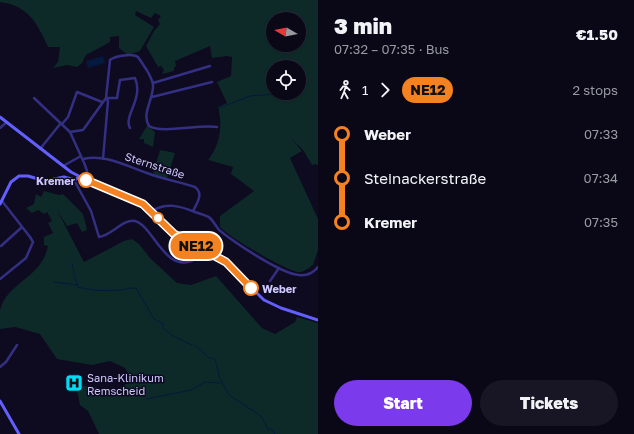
<!DOCTYPE html>
<html lang="en">
<head>
<meta charset="utf-8">
<style>
	:root { --surface:#0a0817; --page:#181624; --text:#f1f3f6; --muted:#999aa1; --line:#2a2936; --accent:#7c3aed }
	body { margin:0; font-family:"Golos Text",sans-serif; background:var(--page); color:var(--text); height:100vh; display:flex; flex-direction:column; font-size:15px; white-space:nowrap }
	* { box-sizing:border-box; margin:0 }
	p { font-size:13px; color:var(--muted) }
	.icon { flex:none; width:22px; height:22px; fill:none; stroke:currentColor; stroke-width:2; stroke-linecap:round; stroke-linejoin:round }
	.map { position:relative; flex:1; overflow:hidden }
	.side { display:flex; flex-direction:column; background:var(--surface); width:316px }
	.side>* { flex:none }
	.badge { padding:0 8px; border-radius:13px; font-size:14px; line-height:26px }
	.needle { width:26px; rotate:279deg }
	.fabs { position:absolute; left:266px; top:12px; display:grid; gap:8px }
	.fabs a { display:grid; place-items:center; width:40px; height:40px; border-radius:50%; background:var(--surface); box-shadow:0 1px 3px #0004,0 0 0 1px var(--line); font-size:20px }
	.map>.badge { position:absolute; translate:-50% -50%; box-shadow:0 0 0 2px #fff }
	.legs { display:flex; align-items:center; gap:6px; height:44px; padding:0 16px; font-size:13px }
	.legs p { margin-inline-start:auto }
	.headline { display:flex; align-items:center; justify-content:space-between; height:68px; padding:0 16px }
	h1 { font-size:22px; font-weight:800; line-height:30px }
	.action { display:flex; gap:8px; margin-top:auto; padding:8px 16px }
	.action a { flex:1; height:46px; border-radius:24px; background:var(--accent); color:#fff; font-size:16px; font-weight:800; line-height:46px; text-align:center }
	.action a+a { background:var(--page); color:var(--text) }
	ul { padding:0 16px; list-style:none }
	li { display:flex; align-items:center; gap:14px; height:44px; font-size:15px }
	li i { display:grid; place-items:center; width:6px; height:100%; margin:0 5px; background:currentColor }
	li i::after { content:''; width:10px; height:10px; margin:-5px; border:3px solid; border-radius:50%; background:var(--surface) }
	li p { margin-inline-start:auto }
	li:first-child i { background:linear-gradient(#0000 50%,currentColor 0) }
	li:last-child i { background:linear-gradient(currentColor 50%,#0000 0) }
	main { display:flex; flex:1; min-height:0 }
	.map>svg:first-child { display:block }
	.green { fill:#0d2a29; fill-rule:evenodd }
	.water { fill:#04193e }
	.lines { fill:none; stroke-linecap:round; stroke-linejoin:round }
	.stream { stroke:#04193e; stroke-width:1 }
	.street { stroke:#333083; stroke-width:2.5 }
	.secondary { stroke:#635fff; stroke-width:3 }
	.line-1-casing { stroke:#fff; stroke-width:9 }
	.line-1 { stroke:#f58220; stroke-width:6 }
	.stop-1-dot { fill:#fff; stroke:#f58220; stroke-width:2 }
	.labels { text-anchor:middle; dominant-baseline:central; stroke-width:3; stroke-linejoin:round; paint-order:stroke }
	.street-label { font-size:11px; fill:#cec8ff; stroke:#0e0a1f }
	.stop-label { font-size:11px; font-weight:bold; fill:#cec8ff; stroke:#0e0a1f; text-anchor:end }
	.poi-label { font-size:11px; fill:#cec8ff; stroke:#0e0a1f; text-anchor:start }
</style>
</head>
<body>
<main>
<div class="map">
<svg width="318" height="434" viewBox="0 0 318 434">
	<rect width="100%" height="100%" fill="#0e0a1f"/>
	<path class="green" d="M 0,0 L 318,0 L 318,166 L 316,164 L 312,165 L 303,150 L 291,138 L 302,151 L 290,158 L 318,219 L 318,250 L 313,265 C 309,268 303,273 297,272 C 282,268 230,238 220,227 L 220,216 L 254,191 L 231,174 L 233,167 L 208,160 C 220,145 223,126 218,107 L 227,103 L 217,82 L 231,76 L 232,57 L 227,56 L 212,58 L 210,46 L 175,61 L 176,66 L 174,68 L 174,71 L 162,74 L 164,70 L 161,66 L 158,67 L 146,46 L 154,31 L 160,24 L 158,20 L 161,16 L 155,13 L 151,18 L 136,11 L 135,15 L 154,27 L 140,51 L 128,55 L 119,48 L 119,36 L 110,37 L 110,42 L 86,55 L 82,63 L 77,67 L 67,65 L 53,68 L 58,62 L 60,47 L 48,47 C 37,23 29,6 0,2 ZM 273,19 L 299,19 L 299,45 L 273,45 ZM 273,67 L 299,67 L 299,93 L 273,93 Z
		M 147,126 L 155,132 L 153,147 L 144,143 L 144,139 L 139,139 Z
		M 160,150 L 175,153 L 167,178 L 153,174 Z
		M 44,191 L 59,195 L 63,194 L 83,214 L 87,230 L 82,232 L 77,223 L 67,226 L 57,210 L 84,262 L 124,241 L 132,239 L 139,244 L 150,258 L 177,283 L 191,285 L 216,276 L 262,328 L 275,334 L 295,322 L 297,317 L 318,323 L 318,434 L 99,434 L 88,411 L 80,405 L 76,385 L 96,387 L 102,397 L 132,381 L 125,368 L 110,361 L 92,365 L 57,359 L 40,334 L 15,327 L 0,329 C 0,323 0,316 0,310 C 7,282 42,278 48,246 L 44,245 L 44,237 L 53,233 L 48,223 L 52,221 L 47,212 L 55,206 L 44,214 L 38,210 L 32,213 L 26,208 L 34,204 L 36,194 L 41,197 Z"/>
	<path class="water" d="M 103,56 L 105,63 L 88,68 L 86,61 Z"/>
	<g class="lines">
		<path class="stream" d="M 299,91 L 301,91
			M 219,108 L 250,96 L 288,93
			M 72,263 L 74,273
			M 74,275 L 78,287 C 92,291 106,291 120,290 C 126,290 130,287 136,288 L 154,319 L 162,323 L 164,329 L 173,336 L 192,345
			M 54,282 L 78,285
			M 195,345 L 208,357 L 214,359
			M 215,359 L 220,379 L 229,395 L 261,416 L 268,429 L 271,429 L 275,434
			M 147,399 L 191,390 L 205,382 L 220,383"/>
		<path class="street" d="M 153,83 L 210,66
			M 152,97 L 212,82
			M 34,98 L 70,132 L 85,165 L 87,171 L 85,179
			M 106,98 L 117,98 L 120,80 L 135,78 C 144,99 123,116 130,128
			M 62,124 L 68,117 L 77,92 L 102,102
			M 0,128 L 7,122
			M 70,132 L 83,130 L 106,98 L 110,60 C 115,56 132,53 138,57 C 143,65 152,75 153,85 C 154,98 141,114 149,126 C 162,134 199,124 217,127
			M 40,149 L 61,123
			M 83,159 C 106,154 126,166 147,173 C 163,179 179,182 195,187 C 204,194 197,203 193,211
			M 103,159 L 108,101 L 106,98
			M 63,166 L 81,156
			M 74,180 L 91,211 L 99,237 C 113,235 122,219 135,221 C 154,226 165,276 196,259
			M 152,211 C 167,202 180,206 195,212 C 200,214 206,215 210,218 C 213,221 216,226 219,230 C 234,242 281,274 299,275 C 307,276 313,273 318,267
			M 1,246 L 22,227
			M 0,279 L 26,258 L 33,242 L 30,237 L 2,201
			M 270,281 L 279,268
			M 0,367 L 6,362 L 17,345"/>
		<path class="secondary" d="M 0,117 L 71,172 L 100,187 L 143,204 L 174,234 L 225,262 L 264,300 L 281,308 L 318,320
			M 0,204 L 11,182 L 19,176 L 28,176 L 45,181 L 64,177 L 75,180 L 79,177
			M 0,401 L 19,434"/>
	</g>
	<g class="lines">
		<defs>
			<path id="line-1" d="M 86,180 L 143,204 L 174,234 L 226,262 L 251,288"/>
		</defs>
		<use href="#line-1" class="line-1-casing"/>
		<use href="#line-1" class="line-1"/>
	</g>
	<defs>
		<symbol id="hospital-square" viewBox="-11 -11 22 22"><rect x="-9" y="-9" width="18" height="18" rx="4" fill="#00dcf3" stroke="#0e0a1f"/><path d="M-5-5h3v3.5h4V-5h3V5h-3V1.5h-4V5h-3Z" fill="#111"/></symbol>
	</defs>
	<g fill-rule="evenodd">
		<use href="#hospital-square" x="64" y="373" width="20" height="20"/>
	</g>
	<g class="stop-1-dot">
		<circle cx="86" cy="180" r="7"/>
		<circle cx="158" cy="218" r="5"/>
		<circle cx="251" cy="288" r="7"/>
	</g>
	<g class="labels">
		<g class="street-label">
			<text transform="translate(155 165) rotate(18)">Sternstraße</text>
		</g>
		<g class="stop-label">
			<text x="75" y="180">Kremer</text>
			<text x="262" y="288" text-anchor="start">Weber</text>
		</g>
		<g class="poi-label">
			<text x="87" y="377">Sana-Klinikum<tspan x="87" dy="13">Remscheid</tspan></text>
		</g>
	</g>
</svg>
<div class="fabs">
<a><svg class="needle" viewBox="-14 -14 28 28"><path d="M0-13l5 13h-10z" fill="#e53935"/><path d="M0 13l5-13h-10z" fill="#999aa1"/></svg></a>
<a><svg class="icon" aria-label="locate" viewBox="0 0 24 24"><circle cx="12" cy="12" r="6"/><path d="M12 2v4M12 18v4M2 12h4M18 12h4"/></svg></a>
</div>
<b class="badge" style="left:196px;top:246px;background:#f58220;color:#111">NE12</b>
</div>
<section class="side">
<div class="headline"><div><h1>3 min</h1><p>07:32 – 07:35 · Bus</p></div><b>€1.50</b></div>
<div class="legs"><svg class="icon" aria-label="walk" viewBox="0 0 24 24"><circle cx="13" cy="4" r="2"/><path d="M13 8l-2 6 4 7M11 14l-3 7M7 12l3-4h3l4 4"/></svg>1<svg class="icon" aria-label="forward" viewBox="0 0 24 24"><path d="M9 5l7 7-7 7"/></svg><b class="badge" style="background:#f58220;color:#111">NE12</b><p>2 stops</p></div>
<ul>
<li><i style="color:#f58220"></i><b>Weber</b><p>07:33</p></li>
<li><i style="color:#f58220"></i><span>Steinackerstraße</span><p>07:34</p></li>
<li><i style="color:#f58220"></i><b>Kremer</b><p>07:35</p></li>
</ul>
<div class="action"><a>Start</a><a>Tickets</a></div>
</section>
</main>
</body>
</html>
